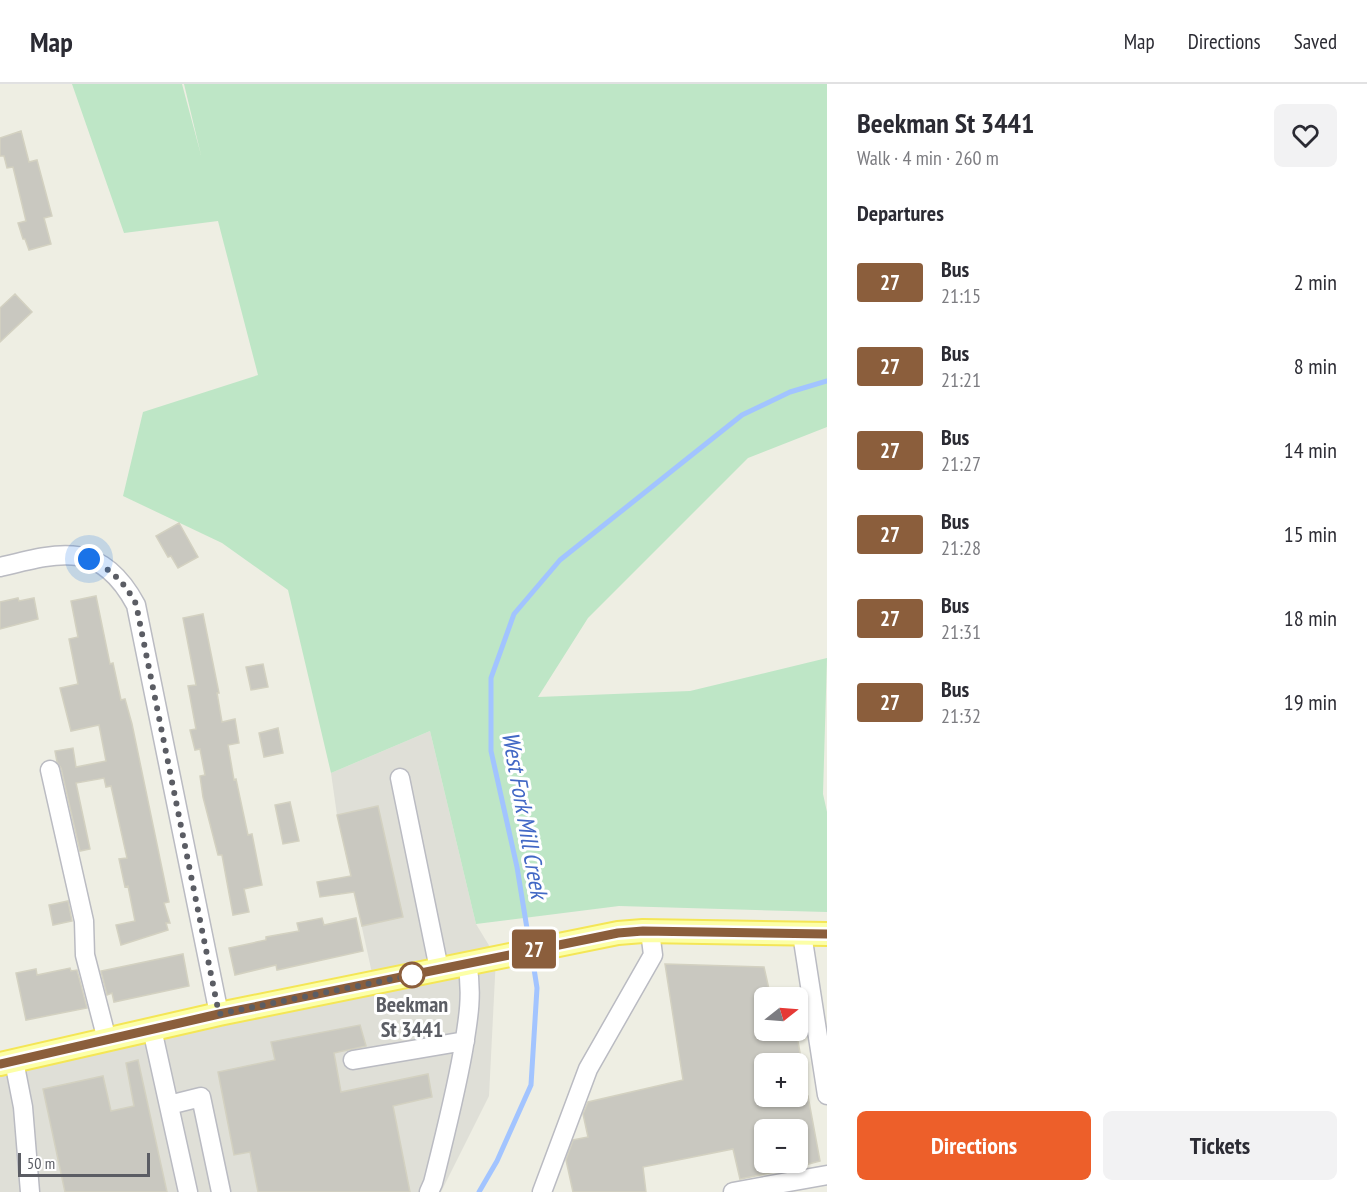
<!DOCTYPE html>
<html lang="en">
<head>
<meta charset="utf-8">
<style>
	:root { --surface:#fff; --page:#f2f2f3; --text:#2b2b33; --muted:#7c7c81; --line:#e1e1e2; --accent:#ed5f2a }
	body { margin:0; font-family:"PT Sans Narrow",sans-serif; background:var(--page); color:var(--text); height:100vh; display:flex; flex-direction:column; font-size:22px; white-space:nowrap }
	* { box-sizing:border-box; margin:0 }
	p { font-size:20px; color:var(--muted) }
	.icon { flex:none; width:33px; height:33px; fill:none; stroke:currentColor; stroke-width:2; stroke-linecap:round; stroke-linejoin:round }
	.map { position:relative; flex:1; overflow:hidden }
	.side { display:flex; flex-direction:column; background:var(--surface); width:540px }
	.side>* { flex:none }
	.badge { padding:0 12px; border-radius:4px; font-size:21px; line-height:39px }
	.needle { width:39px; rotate:73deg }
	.fabs { position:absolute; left:754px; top:903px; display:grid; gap:12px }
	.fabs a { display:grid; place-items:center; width:54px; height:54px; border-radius:9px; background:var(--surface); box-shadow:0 2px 4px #0004; font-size:30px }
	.scale { position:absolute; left:18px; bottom:15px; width:132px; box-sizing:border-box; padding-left:6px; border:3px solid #5b5d64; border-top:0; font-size:16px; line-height:21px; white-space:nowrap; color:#5b5d64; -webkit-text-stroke:4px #fff; paint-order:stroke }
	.you { position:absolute; width:30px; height:30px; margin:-15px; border:4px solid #fff; border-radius:50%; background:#1a73e8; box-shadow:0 0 0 9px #1a73e833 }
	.map>.badge { position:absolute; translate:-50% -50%; box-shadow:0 0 0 3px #fff }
	h2 { padding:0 30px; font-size:22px; line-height:54px }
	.round { display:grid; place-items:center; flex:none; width:63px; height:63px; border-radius:9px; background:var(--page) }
	.overview { display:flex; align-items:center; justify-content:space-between; height:102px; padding:0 30px }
	h1 { font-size:28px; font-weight:700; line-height:45px }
	.button { display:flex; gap:12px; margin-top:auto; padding:12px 30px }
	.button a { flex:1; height:69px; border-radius:9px; background:var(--accent); color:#fff; font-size:24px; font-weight:700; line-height:69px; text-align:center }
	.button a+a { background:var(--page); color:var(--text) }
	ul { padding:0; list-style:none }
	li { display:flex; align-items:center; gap:18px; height:84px; padding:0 30px }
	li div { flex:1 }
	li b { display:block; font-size:22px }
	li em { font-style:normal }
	li .badge { min-width:66px; font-weight:700; text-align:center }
	header { display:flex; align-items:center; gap:36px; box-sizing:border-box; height:84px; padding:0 30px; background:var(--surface); border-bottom:2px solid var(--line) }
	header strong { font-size:28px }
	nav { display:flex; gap:33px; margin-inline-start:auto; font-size:21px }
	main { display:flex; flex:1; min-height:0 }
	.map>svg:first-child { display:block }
	.industrial { fill:#dfdfd7 }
	.green { fill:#bee6c6 }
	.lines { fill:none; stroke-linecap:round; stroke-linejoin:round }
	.stream { stroke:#a2c4ff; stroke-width:5 }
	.building { fill:#c9c8c0; stroke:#d3d1c1; stroke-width:1.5 }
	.minor-casing { stroke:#babbc2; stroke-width:21 }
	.major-casing { stroke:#f4e656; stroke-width:26 }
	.minor { stroke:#fff; stroke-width:18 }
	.major { stroke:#fcffa7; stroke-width:22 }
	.line-casing { stroke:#fff; stroke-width:14 }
	.line { stroke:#8b5e3c; stroke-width:9 }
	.walk { stroke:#5b5d64; stroke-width:6; stroke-dasharray:0 10.8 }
	.stop-dot { fill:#fff; stroke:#8b5e3c; stroke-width:3 }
	.labels { text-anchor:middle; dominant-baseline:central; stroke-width:6; stroke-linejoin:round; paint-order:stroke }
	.stop-label { font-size:22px; font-weight:bold; fill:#5b5d64; stroke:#fff }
	.water-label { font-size:24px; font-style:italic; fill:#4268c5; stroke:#fff }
</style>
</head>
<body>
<header>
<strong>Map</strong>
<nav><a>Map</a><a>Directions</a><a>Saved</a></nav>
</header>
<main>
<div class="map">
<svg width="827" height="1108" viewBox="0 0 827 1108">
	<rect width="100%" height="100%" fill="#eeeee3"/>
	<path class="industrial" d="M 430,647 L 476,840 L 496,873 L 489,1012 L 441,1108 L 0,1108 L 0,980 L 374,898 L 337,731 L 331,689 Z"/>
	<path class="green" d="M 72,0 L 182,0 L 201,71 L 184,0 L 827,0 L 827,343 L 748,374 L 588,534 L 538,613 L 690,607 L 827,574 L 823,710 L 827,728 L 827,828 L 619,822 L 476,840 L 430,647 L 331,689 L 288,506 L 222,459 L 123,412 L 143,328 L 258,291 L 218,137 L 124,149 Z"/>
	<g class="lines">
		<path class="stream" d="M 530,863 L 517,783 L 491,667 L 491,594 L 514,530 L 560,476 L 742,331 L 790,308 L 827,297
			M 479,1108 L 497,1077 L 531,1001 L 537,904 L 532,872"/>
	</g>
	<path class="building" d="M 21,47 L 29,78 L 37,76 L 52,132 L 44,134 L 51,160 L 29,166 L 25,155 L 23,155 L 18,139 L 26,137 L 13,83 L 7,84 L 4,72 L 0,72 L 0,54 Z
		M 15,210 L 32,228 L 0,258 L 0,224 Z
		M 179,439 L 198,473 L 178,484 L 171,472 L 168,473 L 156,452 Z
		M 96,512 L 110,580 L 113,579 L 121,616 L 125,615 L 132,640 L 169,818 L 164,819 L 170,839 L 166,839 L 168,846 L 121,861 L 116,841 L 135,837 L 128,802 L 125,803 L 119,775 L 127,774 L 111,702 L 106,703 L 104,694 L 76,699 L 90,765 L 80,767 L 61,684 L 57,678 L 55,667 L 73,664 L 76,683 L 106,677 L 99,641 L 71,647 L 60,604 L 78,600 L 69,555 L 78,553 L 71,517 Z
		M 18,514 L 19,517 L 34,514 L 38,535 L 0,545 L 0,518 Z
		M 203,530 L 219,609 L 217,609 L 222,638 L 235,635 L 239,659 L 228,661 L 234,696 L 236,695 L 248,751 L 252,750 L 262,801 L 244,805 L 249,828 L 233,831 L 222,771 L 218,771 L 203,713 L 200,692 L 205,691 L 200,665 L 195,666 L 190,646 L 196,645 L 188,602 L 196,601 L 183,534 Z
		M 263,580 L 268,603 L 251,606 L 246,583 Z
		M 278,644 L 283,669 L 264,673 L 259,649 Z
		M 290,718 L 299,757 L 283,760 L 275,721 Z
		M 378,722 L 403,833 L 362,842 L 354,808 L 320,813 L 317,798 L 351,792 L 337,731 Z
		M 68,817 L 72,837 L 53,841 L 49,821 Z
		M 322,834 L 324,841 L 356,834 L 363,867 L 277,886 L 276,881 L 235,891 L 229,864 L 266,856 L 266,853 L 299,847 L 297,839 Z
		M 183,870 L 189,902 L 114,918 L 112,909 L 107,911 L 101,887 Z
		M 665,880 L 764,883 L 771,914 L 765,914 L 765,946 L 796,946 L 802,980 L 765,980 L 765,1012 L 808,1012 L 820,1077 L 798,1083 L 798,1046 L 765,1046 L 765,1078 L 794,1078 L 794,1084 L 740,1095 L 733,1065 L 643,1083 L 646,1108 L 573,1108 L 566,1076 L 573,1056 L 588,1053 L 583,1030 L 588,1018 L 683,996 Z
		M 70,884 L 71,887 L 77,886 L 87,924 L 26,936 L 16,889 L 36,885 L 37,891 Z
		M 360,941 L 366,962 L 334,969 L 341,1008 L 428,990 L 432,1013 L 393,1022 L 410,1108 L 258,1108 L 250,1068 L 234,1071 L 218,988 L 275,976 L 271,958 Z
		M 138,976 L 167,1108 L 65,1108 L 43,1005 L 103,992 L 111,1027 L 134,1022 L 126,979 Z"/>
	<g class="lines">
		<defs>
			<path id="minor" d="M 0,483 C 60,468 101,456 136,521 L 219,930
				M 50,686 L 84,837 L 85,871 L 107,956
				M 400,694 L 439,885
				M 802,850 L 827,1011
				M 152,945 L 188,1108
				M 353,976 L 465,957
				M 14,977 L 23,1023 L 30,1108
				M 169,1021 L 201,1013 L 221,1108
				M 429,1108 L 433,1099 C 444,1055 455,1012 463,967 C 468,937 473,910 467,879
				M 542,1108 L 588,985 L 653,871 L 650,847
				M 733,1108 L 827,1091"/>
			<path id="major" d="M 0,980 L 219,930 L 618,849 L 643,847 L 827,850"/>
		</defs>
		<use href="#minor" class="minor-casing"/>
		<use href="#major" class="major-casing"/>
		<use href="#minor" class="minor"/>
		<use href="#major" class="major"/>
	</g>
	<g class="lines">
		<defs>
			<path id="line" d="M 0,980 L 219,930 L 618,849 L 643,847 L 827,850"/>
		</defs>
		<use href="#line" class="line-casing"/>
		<use href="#line" class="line"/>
		<path class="walk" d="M 89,475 C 111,485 125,499 136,520 L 219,930 L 417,890 L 412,891"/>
	</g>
	<circle class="stop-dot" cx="412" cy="891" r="12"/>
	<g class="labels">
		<g class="stop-label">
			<text x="412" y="920">Beekman<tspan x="412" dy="25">St 3441</tspan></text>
		</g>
		<g class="water-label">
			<text transform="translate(525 731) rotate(80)">West Fork Mill Creek</text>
		</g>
	</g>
</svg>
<div class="fabs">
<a><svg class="needle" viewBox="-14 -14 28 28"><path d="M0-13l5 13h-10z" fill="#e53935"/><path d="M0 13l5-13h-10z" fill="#7c7c81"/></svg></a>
<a>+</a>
<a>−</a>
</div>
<div class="scale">50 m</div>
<div class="you" style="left:89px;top:475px"></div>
<b class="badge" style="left:534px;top:865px;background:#8b5e3c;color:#fff">27</b>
</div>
<section class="side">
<div class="overview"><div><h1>Beekman St 3441</h1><p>Walk · 4 min · 260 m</p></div><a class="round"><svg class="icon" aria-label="heart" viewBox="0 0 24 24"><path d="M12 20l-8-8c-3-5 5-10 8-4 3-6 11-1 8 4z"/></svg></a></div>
<h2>Departures</h2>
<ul>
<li><span class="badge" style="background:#8b5e3c;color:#fff">27</span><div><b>Bus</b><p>21:15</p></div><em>2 min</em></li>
<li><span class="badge" style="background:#8b5e3c;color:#fff">27</span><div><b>Bus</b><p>21:21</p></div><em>8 min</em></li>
<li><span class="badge" style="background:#8b5e3c;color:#fff">27</span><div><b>Bus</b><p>21:27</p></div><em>14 min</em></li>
<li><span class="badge" style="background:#8b5e3c;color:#fff">27</span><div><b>Bus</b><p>21:28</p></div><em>15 min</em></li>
<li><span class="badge" style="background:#8b5e3c;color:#fff">27</span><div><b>Bus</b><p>21:31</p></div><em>18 min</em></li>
<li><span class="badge" style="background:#8b5e3c;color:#fff">27</span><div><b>Bus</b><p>21:32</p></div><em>19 min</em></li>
</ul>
<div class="button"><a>Directions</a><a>Tickets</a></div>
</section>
</main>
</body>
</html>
